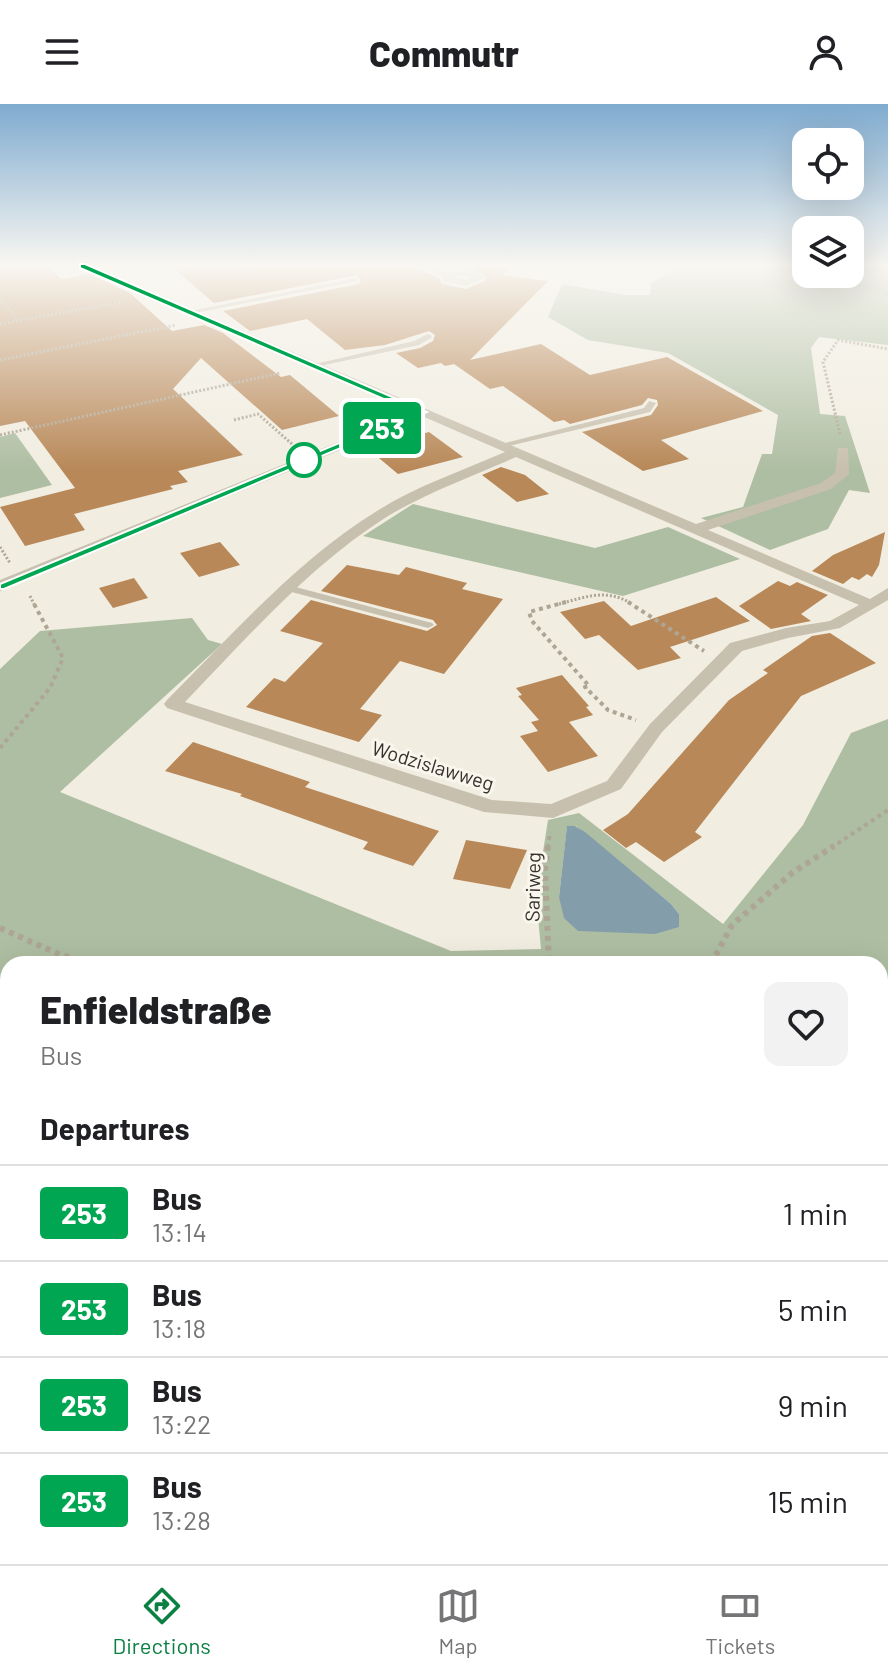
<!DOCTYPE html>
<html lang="en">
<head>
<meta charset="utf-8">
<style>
	:root { --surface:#fff; --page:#f2f2f2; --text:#202124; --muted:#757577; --line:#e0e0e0; --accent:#0b8043 }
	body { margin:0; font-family:Barlow,sans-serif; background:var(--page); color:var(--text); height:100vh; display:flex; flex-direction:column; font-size:30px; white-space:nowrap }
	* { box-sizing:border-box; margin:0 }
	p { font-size:26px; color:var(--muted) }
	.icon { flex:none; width:44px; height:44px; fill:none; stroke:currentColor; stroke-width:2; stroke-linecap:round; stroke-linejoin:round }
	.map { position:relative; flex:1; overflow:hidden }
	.panel { position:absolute; left:0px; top:852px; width:888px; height:608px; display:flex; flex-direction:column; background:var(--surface); border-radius:24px 24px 0 0; box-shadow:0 8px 32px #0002 }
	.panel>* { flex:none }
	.badge { padding:0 16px; border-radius:6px; font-size:28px; line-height:52px }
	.buttons { position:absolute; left:792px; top:24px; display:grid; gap:16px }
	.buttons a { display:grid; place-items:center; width:72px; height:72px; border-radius:16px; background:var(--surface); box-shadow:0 8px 32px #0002; font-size:40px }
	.map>.badge { position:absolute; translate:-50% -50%; box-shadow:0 0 0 4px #fff }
	h2 { padding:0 40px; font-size:30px; line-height:72px }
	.round { display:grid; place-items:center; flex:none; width:84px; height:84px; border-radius:16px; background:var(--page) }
	.summary { display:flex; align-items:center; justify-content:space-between; height:136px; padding:0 40px }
	h1 { font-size:38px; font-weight:800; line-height:60px }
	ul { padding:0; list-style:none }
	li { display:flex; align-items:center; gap:24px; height:96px; padding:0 40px; border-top:2px solid var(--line) }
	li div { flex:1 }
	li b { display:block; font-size:30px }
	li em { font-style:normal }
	li .badge { min-width:88px; font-weight:700; text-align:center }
	header { display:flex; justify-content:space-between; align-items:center; height:104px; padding:0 40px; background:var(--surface); font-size:36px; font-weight:800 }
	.menu { display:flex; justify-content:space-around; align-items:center; height:112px; border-top:2px solid var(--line); background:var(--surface); font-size:22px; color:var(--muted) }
	.menu a { display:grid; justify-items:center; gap:4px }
	.menu .current { color:var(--accent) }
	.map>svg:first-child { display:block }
	.green { fill:#aebea2; fill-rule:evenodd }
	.water { fill:#839eaa }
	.building { fill:#b88858 }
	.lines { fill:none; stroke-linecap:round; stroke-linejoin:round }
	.path-far3 { stroke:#aea694; stroke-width:3; stroke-dasharray:2 2; stroke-linecap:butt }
	.path-far2 { stroke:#aea694; stroke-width:4; stroke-dasharray:4 4; stroke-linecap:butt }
	.path-far1 { stroke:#aea694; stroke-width:6; stroke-dasharray:5 5; stroke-linecap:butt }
	.path { stroke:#aea694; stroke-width:7; stroke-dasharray:6 6; stroke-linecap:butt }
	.service { fill:#c8c0ae; fill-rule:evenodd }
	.minor { fill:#c8c0ae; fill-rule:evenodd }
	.line { fill:#00a651; stroke:#fff; stroke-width:2 }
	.stop-dot { fill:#fff; stroke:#00a651; stroke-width:4 }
	.labels { text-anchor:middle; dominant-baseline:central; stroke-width:6; stroke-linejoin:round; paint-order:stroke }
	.street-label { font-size:20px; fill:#37322b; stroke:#f8f6ed }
</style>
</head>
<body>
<header><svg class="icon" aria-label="menu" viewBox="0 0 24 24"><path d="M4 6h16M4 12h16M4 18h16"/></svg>Commutr<svg class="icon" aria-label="person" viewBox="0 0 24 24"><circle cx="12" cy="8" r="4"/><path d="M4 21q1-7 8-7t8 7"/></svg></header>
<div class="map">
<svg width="888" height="1460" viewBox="0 0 888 1460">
	<rect width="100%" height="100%" fill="#f1ede1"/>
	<path class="green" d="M 679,162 L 806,162 L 806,170 L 850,170 L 850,162 L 888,162 L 888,241 L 819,233 L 811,244 L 820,310 L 845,312 L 870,389 L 849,386 L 828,425 L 770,446 L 701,414 L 743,403 L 762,350 L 772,350 L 778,311 L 668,249 L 588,236 L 548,213 L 562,180 L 625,191 L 650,191 L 651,179 Z
		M 15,329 L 52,381 L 0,394 L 0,333 Z
		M 413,400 L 595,444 L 668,423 L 740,455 L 623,492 L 363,432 Z
		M 192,514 L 208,536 L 222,540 L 60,688 L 451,847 L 541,845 L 536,792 L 548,716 L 579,709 L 723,820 L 803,721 L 851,629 L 888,615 L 888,1347 L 880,1351 L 880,860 L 8,860 L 8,1452 L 657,1452 L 635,1460 L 0,1460 L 0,565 L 40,527 ZM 576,722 L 671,800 L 679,810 L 559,793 L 567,723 Z"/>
	<path class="water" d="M 567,722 L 575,722 L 585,728 L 671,800 L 679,810 L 679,823 L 655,830 L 578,827 L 564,814 L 559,793 Z"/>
	<path class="building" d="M 13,162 L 48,162 L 61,175 L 89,170 L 130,189 L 172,227 L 204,221 L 223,229 L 281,273 L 290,271 L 339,312 L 282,326 L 201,254 L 173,285 L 243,351 L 178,367 L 188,378 L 170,382 L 173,385 L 74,410 L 85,426 L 25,442 L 0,403 L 75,384 L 25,317 L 0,322 L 0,164 Z
		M 171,162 L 413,162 L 439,174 L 442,180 L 466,185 L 485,177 L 486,172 L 472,164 L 433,162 L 512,162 L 502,171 L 548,177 L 470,256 L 541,240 L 590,271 L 667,253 L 763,307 L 661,336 L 689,355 L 643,367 L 582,328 L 651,311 L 658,301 L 657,296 L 648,294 L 642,301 L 570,320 L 564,316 L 554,318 L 503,282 L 490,285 L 454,260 L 445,262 L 441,259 L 418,264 L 396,249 L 420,244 L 433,237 L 435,231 L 429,227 L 385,241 L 345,246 L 307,215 L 250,227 L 223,207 L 359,180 L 361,177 L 357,171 L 214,199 Z
		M 429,328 L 463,353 L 398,370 L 367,344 Z
		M 501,363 L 525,371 L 549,390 L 517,398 L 482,371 Z
		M 885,428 L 879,461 L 872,473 L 867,470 L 859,476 L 852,473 L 843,480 L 812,467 L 833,451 Z
		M 220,438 L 240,461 L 199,473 L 180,449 Z
		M 347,461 L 399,471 L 406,463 L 467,479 L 462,485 L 503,495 L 444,570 L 400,557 L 360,605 L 382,611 L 359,638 L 246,603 L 274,574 L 285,578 L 323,539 L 280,527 L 311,496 L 427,527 L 437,521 L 433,516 L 321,487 Z
		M 134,474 L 148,494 L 113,504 L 99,484 Z
		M 778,477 L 790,482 L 797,478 L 828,491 L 801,510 L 811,517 L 771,525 L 739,502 Z
		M 716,493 L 750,517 L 670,543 L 681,554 L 638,566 L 599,531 L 585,535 L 560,508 L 604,497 L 631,522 Z
		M 830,529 L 876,559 L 801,592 L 695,728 L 702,733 L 664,758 L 636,738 L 626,744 L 603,726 L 628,710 L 729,596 L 768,569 L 763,566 L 812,532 Z
		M 562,571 L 589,602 L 586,603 L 593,611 L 569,618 L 598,652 L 548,668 L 520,632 L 538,627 L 531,618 L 539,616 L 518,592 L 522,591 L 516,584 Z
		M 193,638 L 310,678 L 305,683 L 439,727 L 413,762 L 363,745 L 368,738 L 240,692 L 242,690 L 165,667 Z
		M 466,736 L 527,746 L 510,785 L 453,775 Z"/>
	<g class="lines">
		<path class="path-far3" d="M 790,162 L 806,166
			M 821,170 L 888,190
			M 0,194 L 18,216
			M 0,220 L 121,198
			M 0,256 L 176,221
			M 234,316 L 258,310 L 292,340
			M 840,330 L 823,258 L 838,236 L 888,245
			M 0,331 L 280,269
			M 0,443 L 10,459
			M 30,492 L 34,500
			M 559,500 C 585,493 607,484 632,500"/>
		<path class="path-far2" d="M 566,498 L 529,508 L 532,517 L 589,582 L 585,583 L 608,606 L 636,616
			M 628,498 L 704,547
			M 0,644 L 50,584 L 63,554 L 33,498
			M 548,744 L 550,728
			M 831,744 L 888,706"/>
		<path class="path-far1" d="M 548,742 L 545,766 L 549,860
			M 0,824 L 61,851 L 94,860
			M 711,860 L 732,821 L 792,769 L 834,742"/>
		<path class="path" d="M 0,1151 L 8,1150"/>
		<path class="service" d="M 356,174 L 358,177 L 190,210 L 186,208 Z
			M 428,230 L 432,232 L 431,234 L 419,241 L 315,263 L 311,261 L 414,237 Z
			M 649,297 L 656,299 L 650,308 L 501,344 L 497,341 L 644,304 Z
			M 288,481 L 432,519 L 434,521 L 428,524 L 284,486 L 283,484 Z"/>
		<path class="minor" d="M 77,162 L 90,162 L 696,420 L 821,379 L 835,369 L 838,344 L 848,344 L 849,370 L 831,385 L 708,426 L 870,495 L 888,484 L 888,496 L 840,524 L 788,534 L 742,547 L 662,628 L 621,685 L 553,714 L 484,708 L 167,604 L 164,600 L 167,596 C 233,530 296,457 377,407 C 416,382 462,367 505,348 L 422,312 L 0,487 L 0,476 L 412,308 ZM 516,353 L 859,501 L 830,517 L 786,524 L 730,539 L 650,620 L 607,677 L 551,700 L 492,696 L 185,598 C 248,533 310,461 388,412 C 428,388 473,372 516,353 Z
			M 416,162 C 428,162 438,168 448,168 C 461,168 474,161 484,174 L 467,182 L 443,177 L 442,172 ZM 458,171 L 473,173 L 466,176 L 452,173 Z"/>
	</g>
	<linearGradient id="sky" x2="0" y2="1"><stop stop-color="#7fabcf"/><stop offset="0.44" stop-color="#f9f7f2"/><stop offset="1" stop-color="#f9f7f2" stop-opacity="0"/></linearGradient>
	<rect width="888" height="366" fill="url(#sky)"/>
	<path class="line" d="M 80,160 L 85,160 L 427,308 L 4,485 L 0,485 L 0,480 L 414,308 L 80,164 Z"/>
	<circle class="stop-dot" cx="304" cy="356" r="16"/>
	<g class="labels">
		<g class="street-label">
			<text transform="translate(433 661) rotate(17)">Wodzislawweg</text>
			<text transform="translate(532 783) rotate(-89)">Sariweg</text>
		</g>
	</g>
</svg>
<div class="buttons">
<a><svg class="icon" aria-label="locate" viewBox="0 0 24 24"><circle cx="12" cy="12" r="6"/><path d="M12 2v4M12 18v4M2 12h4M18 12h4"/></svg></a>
<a><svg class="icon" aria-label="layers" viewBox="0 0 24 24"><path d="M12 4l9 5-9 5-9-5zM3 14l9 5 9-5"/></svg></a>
</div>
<b class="badge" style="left:382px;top:324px;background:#00a651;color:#fff">253</b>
<section class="panel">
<div class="summary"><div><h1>Enfieldstraße</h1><p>Bus</p></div><a class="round"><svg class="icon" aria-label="heart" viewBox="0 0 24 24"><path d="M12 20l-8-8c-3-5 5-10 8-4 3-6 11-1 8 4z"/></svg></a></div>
<h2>Departures</h2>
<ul>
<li><span class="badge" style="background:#00a651;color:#fff">253</span><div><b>Bus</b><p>13:14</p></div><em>1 min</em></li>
<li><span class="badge" style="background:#00a651;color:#fff">253</span><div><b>Bus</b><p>13:18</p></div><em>5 min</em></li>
<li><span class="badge" style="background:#00a651;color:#fff">253</span><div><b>Bus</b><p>13:22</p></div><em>9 min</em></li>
<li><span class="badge" style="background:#00a651;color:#fff">253</span><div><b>Bus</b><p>13:28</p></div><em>15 min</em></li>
</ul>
</section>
</div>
<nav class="menu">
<a class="current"><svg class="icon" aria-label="directions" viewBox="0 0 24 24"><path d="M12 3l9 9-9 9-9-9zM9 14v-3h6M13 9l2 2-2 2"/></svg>Directions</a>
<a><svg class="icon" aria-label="map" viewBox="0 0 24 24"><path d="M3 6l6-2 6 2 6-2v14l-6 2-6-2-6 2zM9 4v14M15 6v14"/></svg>Map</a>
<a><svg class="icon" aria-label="tickets" viewBox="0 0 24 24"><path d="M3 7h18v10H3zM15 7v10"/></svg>Tickets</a>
</nav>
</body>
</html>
